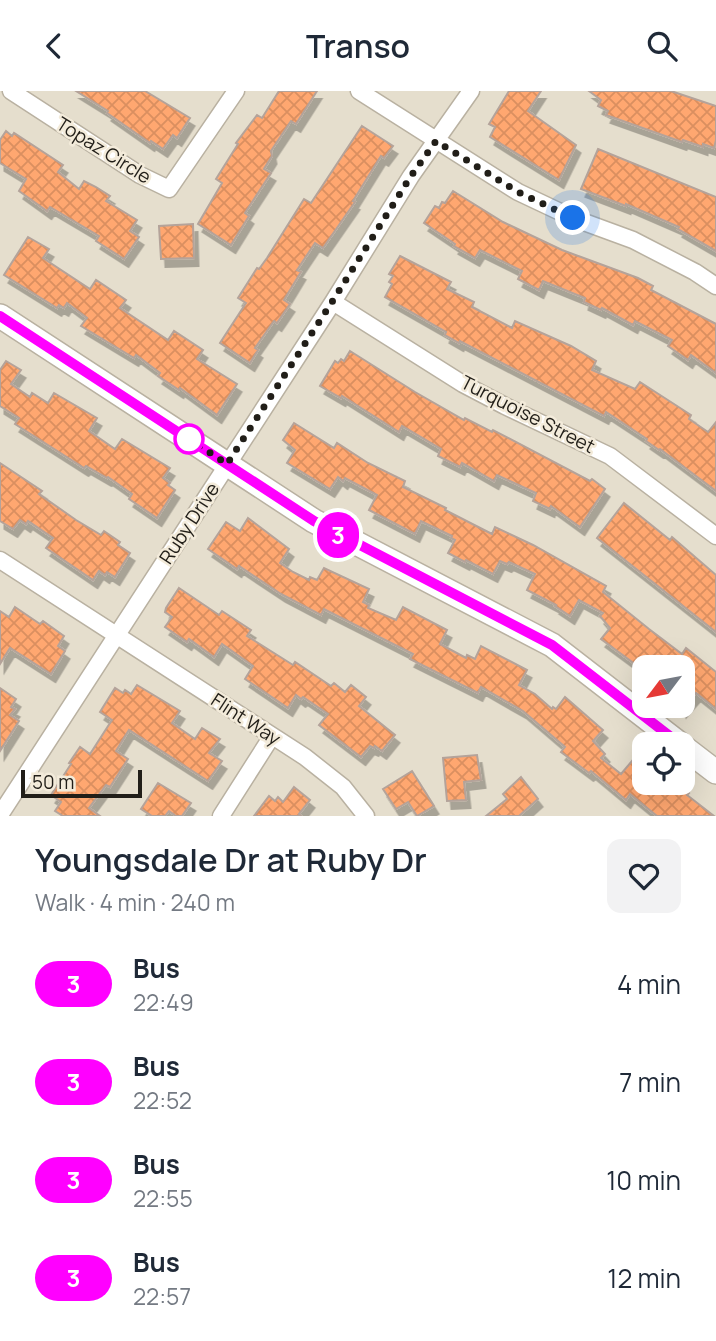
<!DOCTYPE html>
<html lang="en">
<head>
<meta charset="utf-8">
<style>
	:root { --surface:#fff; --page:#f2f2f3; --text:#1f2937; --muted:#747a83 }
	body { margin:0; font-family:Manrope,sans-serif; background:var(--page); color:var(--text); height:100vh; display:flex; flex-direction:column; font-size:26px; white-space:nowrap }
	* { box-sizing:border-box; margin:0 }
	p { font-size:23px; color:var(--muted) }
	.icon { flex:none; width:38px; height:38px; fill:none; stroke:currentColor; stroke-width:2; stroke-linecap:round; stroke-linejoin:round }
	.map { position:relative; height:725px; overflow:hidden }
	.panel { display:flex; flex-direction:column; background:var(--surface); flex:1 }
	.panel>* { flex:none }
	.badge { padding:0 14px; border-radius:23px; font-size:24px; line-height:46px }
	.needle { width:46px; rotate:238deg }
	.fabs { position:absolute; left:632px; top:564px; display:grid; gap:14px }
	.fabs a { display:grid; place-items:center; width:63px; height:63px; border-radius:14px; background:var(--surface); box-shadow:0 7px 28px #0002; font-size:35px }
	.scale { position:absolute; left:21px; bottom:18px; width:121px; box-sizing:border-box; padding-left:7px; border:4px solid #211e18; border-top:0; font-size:19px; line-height:24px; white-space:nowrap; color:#211e18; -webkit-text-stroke:5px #f3ebda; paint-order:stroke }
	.you { position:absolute; width:35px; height:35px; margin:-18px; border:5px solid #fff; border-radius:50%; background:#1a73e8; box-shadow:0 0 0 10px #1a73e833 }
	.map>.badge { position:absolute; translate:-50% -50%; box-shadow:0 0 0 4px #fff }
	.round { display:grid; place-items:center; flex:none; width:74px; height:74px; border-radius:14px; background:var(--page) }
	.head { display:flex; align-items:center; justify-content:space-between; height:119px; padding:0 35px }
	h1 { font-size:33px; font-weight:600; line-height:52px }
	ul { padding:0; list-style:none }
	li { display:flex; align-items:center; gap:21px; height:98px; padding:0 35px }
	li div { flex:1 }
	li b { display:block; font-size:26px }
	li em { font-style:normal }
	li .badge { min-width:77px; font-weight:700; text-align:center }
	header { display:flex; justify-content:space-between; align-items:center; height:91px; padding:0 35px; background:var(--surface); font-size:32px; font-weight:600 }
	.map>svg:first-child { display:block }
	.building { fill:url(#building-cross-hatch); stroke:#b4a39a; stroke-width:2; filter:url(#shadow) }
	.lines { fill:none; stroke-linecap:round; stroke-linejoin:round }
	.street-casing { stroke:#b9b1a1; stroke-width:19 }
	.secondary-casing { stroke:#b9b1a1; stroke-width:26 }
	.street { stroke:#fff; stroke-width:16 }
	.secondary { stroke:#fff; stroke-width:23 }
	.line-casing { stroke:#fff; stroke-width:16 }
	.line { stroke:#f0f; stroke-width:10 }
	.walk { stroke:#211e18; stroke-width:7; stroke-dasharray:0 12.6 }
	.stop-dot { fill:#fff; stroke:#f0f; stroke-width:3.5 }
	.labels { text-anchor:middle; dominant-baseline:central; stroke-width:5; stroke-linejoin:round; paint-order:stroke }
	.street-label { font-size:19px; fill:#211e18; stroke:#f3ebda }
</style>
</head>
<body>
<header><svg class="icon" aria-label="back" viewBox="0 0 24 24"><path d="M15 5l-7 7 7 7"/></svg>Transo<svg class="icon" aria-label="search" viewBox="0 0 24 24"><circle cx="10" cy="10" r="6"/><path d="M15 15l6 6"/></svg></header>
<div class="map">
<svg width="716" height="725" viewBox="0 0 716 725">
	<defs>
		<pattern id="building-cross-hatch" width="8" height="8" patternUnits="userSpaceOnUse" patternTransform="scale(1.75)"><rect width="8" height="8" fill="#ffa770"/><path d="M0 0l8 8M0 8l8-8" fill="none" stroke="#da8f60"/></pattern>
		<filter id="shadow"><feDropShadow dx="4.5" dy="8" stdDeviation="0" flood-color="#0004"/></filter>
	</defs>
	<rect width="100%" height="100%" fill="#e5decd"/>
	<path class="building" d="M 76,0 L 145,0 L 190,27 L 177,47 L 173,44 L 163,58 L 151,50 L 150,52 L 107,22 L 108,20 Z
		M 279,0 L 317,0 L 296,33 L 291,30 L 271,60 L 272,65 L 264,78 L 271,82 L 245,122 L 249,125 L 231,154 L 198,133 L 222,92 L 216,88 L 238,53 L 236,52 L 257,24 L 262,27 Z
		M 509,0 L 541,0 L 528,20 L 576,54 L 559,89 L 490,46 L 495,36 L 489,33 Z
		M 589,0 L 671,0 L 716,15 L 716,49 L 714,57 L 703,53 L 703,56 L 683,49 L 682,51 L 606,24 L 608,20 L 598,15 L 601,9 Z
		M 362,35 L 393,55 L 384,67 L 381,65 L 353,110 L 355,111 L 323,157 L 315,152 L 297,179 L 301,181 L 284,209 L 290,213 L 277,232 L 274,230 L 255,257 L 258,259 L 250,272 L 220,252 L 246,212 L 238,207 L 257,177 L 259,178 L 267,167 L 304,108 L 311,112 Z
		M 6,40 L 12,45 L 14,42 L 63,74 L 58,81 L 79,98 L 84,90 L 96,96 L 110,105 L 106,110 L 137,129 L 130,140 L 139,146 L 124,168 L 96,150 L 99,145 L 50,116 L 47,120 L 19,100 L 26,88 L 0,72 L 0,49 Z
		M 598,58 L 716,106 L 716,160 L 678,138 L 679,136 L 626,113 L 626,115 L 581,98 Z
		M 453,100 L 503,131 L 562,159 L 638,187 L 653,195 L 651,199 L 716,233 L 716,282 L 691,264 L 688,269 L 668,255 L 672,249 L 635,230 L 633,234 L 602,217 L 601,219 L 584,211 L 585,207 L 543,190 L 539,199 L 518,188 L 522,180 L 480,159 L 475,167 L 454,155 L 455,153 L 424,132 L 435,115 L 439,117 L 442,111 L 445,112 Z
		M 193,133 L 194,167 L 161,168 L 159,135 Z
		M 28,146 L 49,158 L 43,167 L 90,198 L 96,189 L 126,209 L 120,217 L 168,249 L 174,240 L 203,259 L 197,268 L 237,293 L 217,324 L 180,297 L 179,299 L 158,285 L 160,282 L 136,264 L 134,267 L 81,235 L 87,227 L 67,212 L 64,217 L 59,214 L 57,217 L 4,184 Z
		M 400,165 L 451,191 L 447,198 L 474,211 L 472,216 L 512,237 L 515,230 L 571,255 L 596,270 L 592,279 L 635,298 L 640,291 L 691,324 L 689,328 L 708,341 L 716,331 L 716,400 L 660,358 L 659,359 L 646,350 L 647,348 L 606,321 L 604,325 L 460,250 L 459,252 L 445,244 L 446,241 L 385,206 L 392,193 L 389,191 L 393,185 L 389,183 Z
		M 350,260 L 415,301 L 464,329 L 465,327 L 492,341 L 493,339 L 590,390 L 592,388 L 605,398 L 580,436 L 551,415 L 550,418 L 533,410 L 536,402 L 497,384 L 494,390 L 462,372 L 460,376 L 438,365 L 441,358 L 402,335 L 399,341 L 342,305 L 341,307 L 320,295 L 335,270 L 338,272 L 341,268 L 344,270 Z
		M 6,270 L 21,279 L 11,293 L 30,306 L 32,302 L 48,312 L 54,302 L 97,327 L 89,340 L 115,358 L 122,348 L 170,377 L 163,387 L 170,392 L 168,394 L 175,399 L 157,427 L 129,408 L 132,403 L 108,386 L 107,387 L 86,375 L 84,377 L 15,333 L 19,327 L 0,315 L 0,279 Z
		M 294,332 L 334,357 L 337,352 L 368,372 L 405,390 L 403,396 L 446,417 L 445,419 L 492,443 L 495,436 L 533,454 L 606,495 L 603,501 L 649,538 L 682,563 L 686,557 L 716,581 L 716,618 L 696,602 L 682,618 L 682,576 L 676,576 L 665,567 L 662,572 L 653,565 L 643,579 L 601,548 L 610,537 L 600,525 L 603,522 L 579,509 L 570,525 L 555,515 L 556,514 L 527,499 L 535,483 L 509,471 L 507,473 L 500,470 L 493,483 L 466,469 L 465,471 L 448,462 L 455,449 L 451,447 L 452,445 L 421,430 L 415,443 L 369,419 L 377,404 L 345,387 L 343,390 L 338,386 L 330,398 L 287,372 L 295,359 L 283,349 Z
		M 0,372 L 42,400 L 39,403 L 76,429 L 101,444 L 104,440 L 120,451 L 118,454 L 130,462 L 115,486 L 107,481 L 105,484 L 99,480 L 93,489 L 46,457 L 53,447 L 28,430 L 26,433 L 20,429 L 13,438 L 0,430 Z
		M 624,412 L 670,449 L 672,446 L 716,484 L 716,541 L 597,447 Z
		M 248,427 L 289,458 L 280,472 L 293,481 L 309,489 L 310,486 L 317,489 L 324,477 L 369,498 L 363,511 L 369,514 L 368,517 L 396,529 L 403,516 L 447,539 L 440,553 L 466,567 L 467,564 L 475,568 L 481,555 L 527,579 L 519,594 L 535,603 L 552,618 L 553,616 L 556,618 L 565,606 L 603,639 L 593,650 L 605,663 L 601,667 L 621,683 L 637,664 L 644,669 L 644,691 L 652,691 L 665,702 L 675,691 L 689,702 L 687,704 L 714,725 L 657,725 L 630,703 L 626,709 L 591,680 L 589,682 L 561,661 L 565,656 L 523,620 L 481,596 L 478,602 L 410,568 L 413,563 L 324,518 L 321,524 L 281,503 L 239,475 L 237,478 L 208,458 L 226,431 L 240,440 Z
		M 179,497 L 219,524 L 222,520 L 251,539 L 247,545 L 293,574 L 295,571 L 331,595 L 334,592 L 345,601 L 351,594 L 366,606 L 359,615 L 395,644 L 382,660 L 375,655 L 374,657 L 370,655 L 361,666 L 319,634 L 328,623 L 303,606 L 301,608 L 296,604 L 288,617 L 245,588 L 253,575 L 222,553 L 214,566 L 189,548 L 187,551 L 165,536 L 172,526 L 165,521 L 166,517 Z
		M 15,516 L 40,533 L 43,530 L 64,545 L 58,555 L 65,560 L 51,583 L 10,557 L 0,573 L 0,520 L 9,526 Z
		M 137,594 L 180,620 L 172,632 L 195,648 L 202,637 L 220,648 L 209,662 L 222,670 L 208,690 L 129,639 L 116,660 L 128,668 L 110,696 L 106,694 L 89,717 L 100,725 L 63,725 L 55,720 L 61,711 L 51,704 L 71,673 L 69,672 L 80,656 L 90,663 L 110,632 L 112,629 L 100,621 L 115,597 L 123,602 L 125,599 L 131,603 Z
		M 0,597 L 16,608 L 11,616 L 15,618 L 10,624 L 19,630 L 0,660 Z
		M 477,664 L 481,689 L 464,691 L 466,709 L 447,710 L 443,667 Z
		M 412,680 L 434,715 L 417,725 L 408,711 L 396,718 L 383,698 Z
		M 521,686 L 538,708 L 519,725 L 486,725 L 507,708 L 503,703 Z
		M 158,692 L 191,712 L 182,725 L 176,725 L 169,720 L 165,725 L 152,725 L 141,718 Z
		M 294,696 L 310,709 L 299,723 L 301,725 L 254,725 L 269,705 L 275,710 L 278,706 L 283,711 Z"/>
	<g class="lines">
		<defs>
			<path id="street" d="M 11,0 L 140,84 L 169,98 L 236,0
				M 359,0 L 518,101 L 573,127 L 633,149 L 695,181 L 716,195
				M 333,211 L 463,293 L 505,315 L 610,365 L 716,445
				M 0,469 L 305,666 L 343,696 L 366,725
				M 0,724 L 333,211 L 411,85 L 471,0
				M 221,725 L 272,645"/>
			<path id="secondary" d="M 0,225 L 314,430 L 552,554 L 680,653
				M 682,655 L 716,681"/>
		</defs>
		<use href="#street" class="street-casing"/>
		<use href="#secondary" class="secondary-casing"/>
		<use href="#street" class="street"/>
		<use href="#secondary" class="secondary"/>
	</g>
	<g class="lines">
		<defs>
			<path id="line" d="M 0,225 L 314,430 L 552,554 L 680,653"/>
		</defs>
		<use href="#line" class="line-casing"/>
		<use href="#line" class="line"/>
		<path class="walk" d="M 189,348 L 227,373 L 332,211 L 411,85 L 436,50 L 518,101 L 573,127"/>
	</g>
	<circle class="stop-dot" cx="189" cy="348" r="14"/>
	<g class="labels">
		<g class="street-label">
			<text transform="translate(104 59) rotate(32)">Topaz Circle</text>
			<text transform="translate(528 323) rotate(27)">Turquoise Street</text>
			<text transform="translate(189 432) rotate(-57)">Ruby Drive</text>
			<text transform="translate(246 628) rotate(33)">Flint Way</text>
		</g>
	</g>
</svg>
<div class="fabs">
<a><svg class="needle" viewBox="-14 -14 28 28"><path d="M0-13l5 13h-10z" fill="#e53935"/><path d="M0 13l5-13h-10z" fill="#747a83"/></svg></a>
<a><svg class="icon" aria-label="locate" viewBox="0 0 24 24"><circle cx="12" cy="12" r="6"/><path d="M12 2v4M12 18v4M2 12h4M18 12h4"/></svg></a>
</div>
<div class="scale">50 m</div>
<div class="you" style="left:573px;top:127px"></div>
<b class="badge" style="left:338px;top:444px;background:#f0f;color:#fff">3</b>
</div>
<section class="panel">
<div class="head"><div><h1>Youngsdale Dr at Ruby Dr</h1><p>Walk · 4 min · 240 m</p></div><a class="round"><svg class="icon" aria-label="heart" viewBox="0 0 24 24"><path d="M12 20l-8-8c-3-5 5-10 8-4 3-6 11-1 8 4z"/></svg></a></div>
<ul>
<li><span class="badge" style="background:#f0f;color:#fff">3</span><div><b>Bus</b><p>22:49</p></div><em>4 min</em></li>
<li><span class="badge" style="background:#f0f;color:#fff">3</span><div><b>Bus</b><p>22:52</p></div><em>7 min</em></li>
<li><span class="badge" style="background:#f0f;color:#fff">3</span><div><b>Bus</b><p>22:55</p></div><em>10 min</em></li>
<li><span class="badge" style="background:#f0f;color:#fff">3</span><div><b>Bus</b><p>22:57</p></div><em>12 min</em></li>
</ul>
</section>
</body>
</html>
